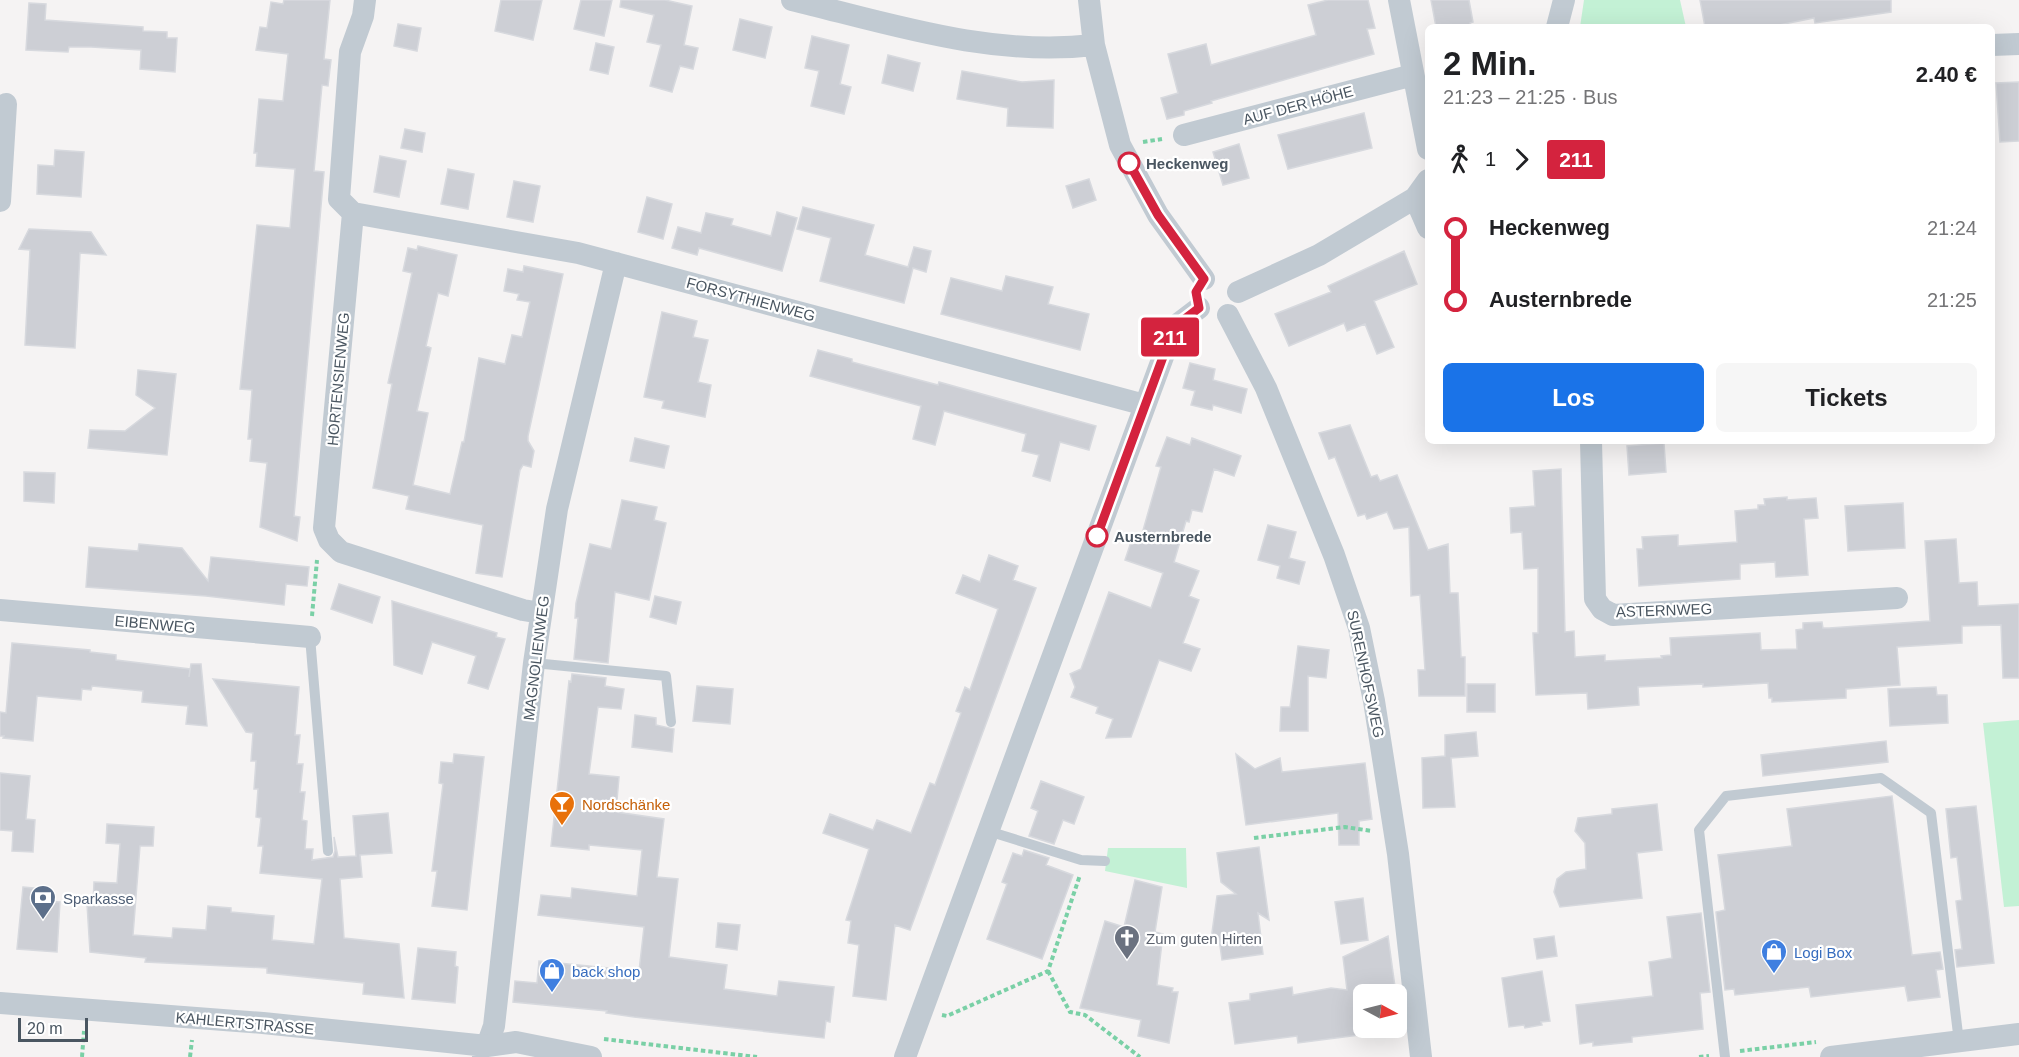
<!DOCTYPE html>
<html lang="de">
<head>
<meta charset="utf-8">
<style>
	:root { --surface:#fff; --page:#f6f6f6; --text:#202124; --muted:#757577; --accent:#1a73e8 }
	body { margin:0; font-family:Helvetica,sans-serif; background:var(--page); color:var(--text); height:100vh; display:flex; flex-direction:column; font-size:22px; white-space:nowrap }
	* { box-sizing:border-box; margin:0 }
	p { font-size:20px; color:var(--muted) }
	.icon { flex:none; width:33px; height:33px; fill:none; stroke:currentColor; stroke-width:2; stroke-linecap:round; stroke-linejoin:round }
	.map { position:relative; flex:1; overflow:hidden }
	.sheet { position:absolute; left:1425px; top:24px; width:570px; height:420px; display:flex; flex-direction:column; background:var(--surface); border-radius:9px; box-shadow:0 6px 24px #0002 }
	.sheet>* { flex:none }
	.badge { padding:0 12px; border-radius:4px; font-size:21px; line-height:39px }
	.needle { width:39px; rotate:97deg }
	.fabs { position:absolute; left:1353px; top:984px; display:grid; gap:12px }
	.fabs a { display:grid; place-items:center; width:54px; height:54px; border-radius:9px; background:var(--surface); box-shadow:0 6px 24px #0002; font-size:30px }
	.scale { position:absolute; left:18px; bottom:15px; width:70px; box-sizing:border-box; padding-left:6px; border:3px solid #4a5661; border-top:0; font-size:16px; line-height:21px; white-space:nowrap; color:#4a5661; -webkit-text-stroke:4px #fff; paint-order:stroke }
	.map>.badge { position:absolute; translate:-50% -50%; box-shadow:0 0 0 3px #fff }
	.legs { display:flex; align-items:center; gap:9px; height:66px; padding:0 18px; font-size:20px }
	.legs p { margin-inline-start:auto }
	.head { display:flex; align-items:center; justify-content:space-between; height:102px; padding:0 18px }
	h1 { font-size:33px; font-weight:700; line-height:45px }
	.button { display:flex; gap:12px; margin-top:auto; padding:12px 18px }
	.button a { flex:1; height:69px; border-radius:9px; background:var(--accent); color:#fff; font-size:24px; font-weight:700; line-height:69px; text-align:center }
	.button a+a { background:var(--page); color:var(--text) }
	ul { padding:0 18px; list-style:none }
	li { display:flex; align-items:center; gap:21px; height:72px; font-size:22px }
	li i { display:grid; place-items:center; width:9px; height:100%; margin:0 8px; background:currentColor }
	li i::after { content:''; width:15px; height:15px; margin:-8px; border:4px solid; border-radius:50%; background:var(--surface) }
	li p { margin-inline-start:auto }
	li:first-child i { background:linear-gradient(#0000 50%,currentColor 0) }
	li:last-child i { background:linear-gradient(currentColor 50%,#0000 0) }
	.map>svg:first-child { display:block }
	.green { fill:#c3f1d5 }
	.building { fill:#cdcfd5; stroke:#d7d9de; stroke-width:1.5 }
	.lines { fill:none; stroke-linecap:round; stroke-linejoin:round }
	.path { stroke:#7ad0a6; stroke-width:4; stroke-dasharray:4.5 3; stroke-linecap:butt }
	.service { stroke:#c1cad2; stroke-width:10 }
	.minor { stroke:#c1cad2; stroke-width:22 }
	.line-1-casing { stroke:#fff; stroke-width:14 }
	.line-1 { stroke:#d4233e; stroke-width:9 }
	.stop-1-dot { fill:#fff; stroke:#d4233e; stroke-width:3 }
	.labels { text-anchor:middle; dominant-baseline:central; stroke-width:4.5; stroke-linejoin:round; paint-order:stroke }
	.street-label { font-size:15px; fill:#4a5661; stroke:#fff }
	.stop-label { font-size:15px; font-weight:bold; fill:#4a5661; stroke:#fff; text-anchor:start }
	.food-label { font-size:15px; fill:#c56008; stroke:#fff; text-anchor:start }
	.service-label { font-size:15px; fill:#4e5e75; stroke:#fff; text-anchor:start }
	.worship-label { font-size:15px; fill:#5b616d; stroke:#fff; text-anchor:start }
	.shop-label { font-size:15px; fill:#366cbe; stroke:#fff; text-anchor:start }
</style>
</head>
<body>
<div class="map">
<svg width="2019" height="1057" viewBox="0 0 2019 1057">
	<rect width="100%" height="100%" fill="#f5f3f3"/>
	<path class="green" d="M 1584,0 L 1680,0 L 1686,27 L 1580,27 Z
		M 2019,720 L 2019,906 L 2004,907 L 1983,723 Z
		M 1108,848 L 1186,848 L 1187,888 L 1105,871 Z"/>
	<path class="building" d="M 284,0 L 330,0 L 324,59 L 331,60 L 328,86 L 322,85 L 314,171 L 324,172 L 294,516 L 300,517 L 297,541 L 260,527 L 267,463 L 250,461 L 252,439 L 248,439 L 252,390 L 240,389 L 257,225 L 290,228 L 295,169 L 256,166 L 257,153 L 254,153 L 259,99 L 283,101 L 288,54 L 256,50 L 260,27 L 267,28 L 271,2 L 283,4 Z
		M 501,0 L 542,0 L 533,40 L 495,31 Z
		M 581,0 L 612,0 L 604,36 L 574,29 Z
		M 621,0 L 665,0 L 692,6 L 684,45 L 698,48 L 693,69 L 680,66 L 672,92 L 650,86 L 661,45 L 647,42 L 654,15 L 620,7 Z
		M 1328,0 L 1368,0 L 1375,28 L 1367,29 L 1374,54 L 1211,101 L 1212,103 L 1184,111 L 1184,115 L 1167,119 L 1161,98 L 1178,93 L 1168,54 L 1206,44 L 1211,65 L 1316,35 L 1308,5 Z
		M 1431,0 L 1469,0 L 1473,22 L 1470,23 L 1471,27 L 1436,27 Z
		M 1700,0 L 1891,0 L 1891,12 L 1815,23 L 1814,18 L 1769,27 L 1705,27 Z
		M 29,3 L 46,4 L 45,20 L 143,27 L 143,31 L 167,32 L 167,38 L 177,38 L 175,72 L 140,69 L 141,50 L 91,47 L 69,47 L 68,52 L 26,50 Z
		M 740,19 L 772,27 L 765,58 L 733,50 Z
		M 398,24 L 421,28 L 417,51 L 394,46 Z
		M 812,36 L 849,45 L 840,84 L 851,87 L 844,114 L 811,106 L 819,71 L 805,68 Z
		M 596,43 L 614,47 L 608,74 L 590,70 Z
		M 888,55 L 920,63 L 913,91 L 882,83 Z
		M 962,71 L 1022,82 L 1054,80 L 1053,128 L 1007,126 L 1008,108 L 957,99 Z
		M 2019,82 L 2019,141 L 2000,142 L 1996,83 Z
		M 1364,113 L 1372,148 L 1288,169 L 1278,135 Z
		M 405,129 L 425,133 L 422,152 L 401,148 Z
		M 1239,144 L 1249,178 L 1223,185 L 1213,152 Z
		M 55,150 L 84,152 L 81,197 L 37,194 L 38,165 L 54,166 Z
		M 380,156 L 406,161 L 399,197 L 374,192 Z
		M 448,169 L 474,174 L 468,209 L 441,204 Z
		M 1089,179 L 1096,200 L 1073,208 L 1066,186 Z
		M 514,181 L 540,186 L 533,222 L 507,217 Z
		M 647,197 L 672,204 L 663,239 L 638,232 Z
		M 803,207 L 874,225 L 865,255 L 908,267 L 914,247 L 931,251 L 926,272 L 913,268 L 904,303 L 820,281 L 831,238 L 797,229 Z
		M 777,212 L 797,218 L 782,271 L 699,248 L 697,255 L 672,248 L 678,227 L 701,233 L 706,213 L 733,219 L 731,225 L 771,236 Z
		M 29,229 L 91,232 L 106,255 L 80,253 L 75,348 L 25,345 L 30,250 L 19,249 Z
		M 418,246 L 457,255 L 448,296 L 438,293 L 426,346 L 431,348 L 417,411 L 428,413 L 413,485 L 450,494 L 462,442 L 464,442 L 479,358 L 505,364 L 512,335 L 522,337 L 530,302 L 517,300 L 519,294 L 504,291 L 508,269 L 523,272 L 524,266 L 563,274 L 528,436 L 528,441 L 534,451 L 531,467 L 523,465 L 520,470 L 502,577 L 476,573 L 483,525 L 406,509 L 409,496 L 373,488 L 392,384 L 388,383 L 412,273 L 403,271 L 408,248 L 417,250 Z
		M 1404,251 L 1417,284 L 1374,301 L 1394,347 L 1377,354 L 1365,324 L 1347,331 L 1344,323 L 1289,346 L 1275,314 L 1331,292 L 1328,286 Z
		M 1006,276 L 1053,287 L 1048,304 L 1089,314 L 1080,350 L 941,314 L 951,278 L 1002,291 Z
		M 662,312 L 697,321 L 693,337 L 708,340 L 698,382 L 711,385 L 705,417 L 662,408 L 664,401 L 644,397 Z
		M 818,350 L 852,359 L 852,362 L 938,385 L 939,382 L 1096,426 L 1089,450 L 1060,442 L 1050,481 L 1033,476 L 1039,455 L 1022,451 L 1026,434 L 944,411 L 935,445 L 913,439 L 921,406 L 810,376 Z
		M 1190,363 L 1215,369 L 1213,380 L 1247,389 L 1241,413 L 1213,405 L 1212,410 L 1191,405 L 1195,391 L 1183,388 Z
		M 138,370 L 176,374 L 167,455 L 88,448 L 90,430 L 125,431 L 155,408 L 136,395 Z
		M 1350,425 L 1371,477 L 1377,475 L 1380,481 L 1397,475 L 1428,550 L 1448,544 L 1450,593 L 1458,593 L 1461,657 L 1465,657 L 1465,696 L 1419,696 L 1418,670 L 1425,670 L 1420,595 L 1411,596 L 1409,527 L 1394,529 L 1387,512 L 1367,519 L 1365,514 L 1358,516 L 1335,457 L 1329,459 L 1319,433 Z
		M 1167,437 L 1190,445 L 1192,438 L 1241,456 L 1234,476 L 1214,469 L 1202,512 L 1192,510 L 1189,522 L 1186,521 L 1174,562 L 1199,571 L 1189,596 L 1199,600 L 1183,643 L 1200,649 L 1191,671 L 1159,660 L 1131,737 L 1106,738 L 1113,719 L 1096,713 L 1098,707 L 1071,697 L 1075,687 L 1070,674 L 1081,669 L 1109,592 L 1151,608 L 1163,573 L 1125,560 L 1132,539 L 1140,541 L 1161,467 L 1156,466 Z
		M 635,438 L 669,446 L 664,468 L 630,461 Z
		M 1664,443 L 1666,472 L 1629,475 L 1627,446 Z
		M 1561,469 L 1565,632 L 1574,631 L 1575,657 L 1605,655 L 1605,661 L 1662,658 L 1661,656 L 1671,655 L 1670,638 L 1760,633 L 1761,650 L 1797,649 L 1796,630 L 1803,629 L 1803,623 L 1822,622 L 1823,628 L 1829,628 L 1930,621 L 1925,541 L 1956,539 L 1959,583 L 1977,582 L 1978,606 L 2019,604 L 2019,678 L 2003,678 L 2001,625 L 1962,626 L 1962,643 L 1897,647 L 1900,685 L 1846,689 L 1846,698 L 1772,702 L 1772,698 L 1769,698 L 1768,683 L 1703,687 L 1703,684 L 1638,687 L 1639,705 L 1588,709 L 1587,693 L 1536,695 L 1533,633 L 1538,633 L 1538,568 L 1524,569 L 1522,532 L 1511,533 L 1510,508 L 1535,506 L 1533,471 Z
		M 24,472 L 55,473 L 54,503 L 24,501 Z
		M 1787,497 L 1787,500 L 1816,498 L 1818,518 L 1804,519 L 1808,575 L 1776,577 L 1775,562 L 1740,564 L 1740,579 L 1639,586 L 1637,549 L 1643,549 L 1642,537 L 1678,535 L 1678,546 L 1737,542 L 1735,511 L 1758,509 L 1758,505 L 1765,505 L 1764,499 Z
		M 622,500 L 657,507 L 654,520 L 666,523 L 649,600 L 615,592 L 608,663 L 574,659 L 578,618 L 575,618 L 576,603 L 590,544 L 611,549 Z
		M 1903,503 L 1905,548 L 1848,551 L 1845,506 Z
		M 1268,525 L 1296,532 L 1289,558 L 1305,562 L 1299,584 L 1277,578 L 1280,566 L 1258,560 Z
		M 139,544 L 182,548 L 208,581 L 211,557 L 309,567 L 307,586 L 286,584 L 284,605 L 206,596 L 86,587 L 89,547 L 138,551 Z
		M 989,555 L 1018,566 L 1013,580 L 1036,588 L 910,930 L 895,925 L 886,1000 L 853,996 L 859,945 L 848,943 L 851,921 L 846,920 L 869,849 L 823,833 L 830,814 L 873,830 L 877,820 L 911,833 L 930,783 L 935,785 L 961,713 L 956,711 L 965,687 L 970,690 L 998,609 L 956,593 L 963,575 L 980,582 Z
		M 339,584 L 380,597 L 372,623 L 331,609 Z
		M 655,596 L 681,602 L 676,624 L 650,617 Z
		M 392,601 L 497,633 L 496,637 L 505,639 L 488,689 L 468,683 L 476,656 L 432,642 L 422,674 L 394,665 Z
		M 12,643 L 90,650 L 90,652 L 116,655 L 116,660 L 190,669 L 189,677 L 191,664 L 201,664 L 207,726 L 186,724 L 188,706 L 142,702 L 143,691 L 92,686 L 91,690 L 82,689 L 81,700 L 37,696 L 33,741 L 3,738 L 4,736 L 0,736 L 0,712 L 6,713 Z
		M 1298,646 L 1329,650 L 1326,678 L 1308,676 L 1308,731 L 1280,731 L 1281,707 L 1290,707 Z
		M 572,674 L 606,678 L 605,686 L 624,689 L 621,709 L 598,707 L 589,774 L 619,777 L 616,812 L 664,819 L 657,877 L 678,879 L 669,957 L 727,965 L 724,989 L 777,996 L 779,981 L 834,987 L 830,1022 L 826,1021 L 824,1038 L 634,1017 L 606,1013 L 607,1011 L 513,1002 L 515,981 L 537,983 L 539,961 L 639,971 L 644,927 L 538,915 L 541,895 L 571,898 L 572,888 L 637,896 L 642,850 L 589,845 L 589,850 L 551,846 L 569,681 L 571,682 Z
		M 213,679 L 299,687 L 295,735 L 300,735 L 297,764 L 303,764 L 300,792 L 305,792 L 302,820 L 307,821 L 305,849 L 313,849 L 312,860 L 333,857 L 335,851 L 334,837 L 338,857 L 356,856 L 353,816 L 388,813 L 392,853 L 360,855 L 362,877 L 340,879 L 344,938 L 399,944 L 404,998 L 363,994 L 364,983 L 267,973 L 267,968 L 145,962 L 146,958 L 90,952 L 87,904 L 93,904 L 94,882 L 117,883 L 120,844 L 106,843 L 107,824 L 154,827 L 153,846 L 140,846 L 133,935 L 172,938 L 173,928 L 206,930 L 208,906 L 231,908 L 231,912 L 274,916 L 272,940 L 314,944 L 322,879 L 260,873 L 263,846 L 258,846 L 261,818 L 256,817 L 258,789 L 254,789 L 256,761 L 251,761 L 253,733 L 246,732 Z
		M 1467,684 L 1495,684 L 1495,712 L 1467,712 Z
		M 697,686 L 733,689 L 730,724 L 693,721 Z
		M 1936,687 L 1937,695 L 1947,695 L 1948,723 L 1890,726 L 1888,689 Z
		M 635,715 L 656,718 L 656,725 L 674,729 L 672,752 L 632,747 Z
		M 1476,732 L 1478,756 L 1451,758 L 1455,807 L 1423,808 L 1422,758 L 1445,756 L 1445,735 Z
		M 1886,741 L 1888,762 L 1763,776 L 1761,755 Z
		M 454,754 L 484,757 L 467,910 L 432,906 L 437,871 L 432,871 L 443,784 L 439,783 L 441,762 L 453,763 Z
		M 1236,754 L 1255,769 L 1280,758 L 1282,772 L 1365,763 L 1372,819 L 1359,821 L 1359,845 L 1339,845 L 1338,813 L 1246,825 Z
		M 0,773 L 30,776 L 26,819 L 35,820 L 33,852 L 12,851 L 13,831 L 0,830 Z
		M 1041,781 L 1084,797 L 1074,824 L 1063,820 L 1054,844 L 1029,836 L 1038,811 L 1031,808 Z
		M 1892,796 L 1912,955 L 1940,952 L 1943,969 L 1936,970 L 1940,997 L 1908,1001 L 1905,986 L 1811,997 L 1809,987 L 1735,995 L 1734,989 L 1725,990 L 1716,912 L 1725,910 L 1718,855 L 1792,846 L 1787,809 Z
		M 1657,804 L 1662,850 L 1637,853 L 1642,898 L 1560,907 L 1554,892 L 1557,879 L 1566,872 L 1586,869 L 1585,843 L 1575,831 L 1578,818 L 1612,814 L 1612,809 Z
		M 1976,806 L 1994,963 L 1957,967 L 1955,950 L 1962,949 L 1956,901 L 1962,900 L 1957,857 L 1951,858 L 1946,809 Z
		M 1259,847 L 1269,920 L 1258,913 L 1263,954 L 1222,960 L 1219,939 L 1211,940 L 1217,896 L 1236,894 L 1221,882 L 1217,853 Z
		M 1024,850 L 1049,858 L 1046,865 L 1073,875 L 1042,959 L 987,939 L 1007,884 L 1002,882 L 1013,853 L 1022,856 Z
		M 1135,880 L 1162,887 L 1155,932 L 1163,934 L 1157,985 L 1173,988 L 1172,992 L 1178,992 L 1169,1043 L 1138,1036 L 1141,1020 L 1080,1008 L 1105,921 L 1124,927 Z
		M 23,887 L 44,889 L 43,901 L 60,902 L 57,952 L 17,949 Z
		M 1363,898 L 1368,940 L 1341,944 L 1335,902 Z
		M 1701,913 L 1710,992 L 1700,993 L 1703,1029 L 1632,1037 L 1632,1042 L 1593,1046 L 1593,1042 L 1580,1044 L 1576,1005 L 1653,996 L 1649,962 L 1672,958 L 1667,917 Z
		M 718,923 L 740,925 L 737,950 L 716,947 Z
		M 1388,936 L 1396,994 L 1364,994 L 1364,1028 L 1382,1028 L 1382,1032 L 1298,1043 L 1297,1036 L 1235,1044 L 1229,1003 L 1250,1000 L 1250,994 L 1292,987 L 1293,995 L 1331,988 L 1347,990 L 1343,957 Z
		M 1554,936 L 1557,956 L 1537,959 L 1534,939 Z
		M 418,948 L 456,952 L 455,966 L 458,967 L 455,1003 L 412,999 Z
		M 1542,971 L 1550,1021 L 1541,1022 L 1542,1025 L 1525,1028 L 1524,1025 L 1509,1027 L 1502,978 Z"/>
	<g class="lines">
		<path class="path" d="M 1143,142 L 1162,139
			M 312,616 L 317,560
			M 1254,838 L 1345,827 L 1372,831
			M 1048,971 L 1070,1012 L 1085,1015 L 1140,1057
			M 942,1015 L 947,1016 L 1048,971 L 1080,875
			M 604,1039 L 757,1057
			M 1740,1051 L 1816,1042
			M 82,1057 L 84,1031
			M 190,1057 L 192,1040
			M 1699,1057 L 1709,1056"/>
		<path class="service" d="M 310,637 L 328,851
			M 534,663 L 666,676 L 671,722
			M 988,831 L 1081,860 L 1105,861
			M 1725,1057 L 1699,830 L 1726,796 L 1881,778 L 1931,813 L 1959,1042"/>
		<path class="minor" d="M 365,0 L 363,16 L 350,52 L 339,199 L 353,213 L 324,528 L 329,540 L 341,552 L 523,610 L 541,613
			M 792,0 C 891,24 990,57 1094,45
			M 1089,0 L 1094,45 L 1120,145 L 1158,215 L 1204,279
			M 1399,0 L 1428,149
			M 1557,27 L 1564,0
			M 1992,45 L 2019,44
			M 1184,135 L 1413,75
			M 1415,198 L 1428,228
			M 0,201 L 6,104
			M 353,213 L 578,253 L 1145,405
			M 1238,292 L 1319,255 L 1415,198 L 1428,180
			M 1228,315 L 1266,388 L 1334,555 L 1359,628 L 1374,701 L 1398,854 L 1421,1057
			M 1591,441 L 1595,599 L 1602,609 L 1613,615 L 1897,598
			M 0,610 L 310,637
			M 0,1003 L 263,1023 L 487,1046 L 516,1042 L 591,1057
			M 483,1057 L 494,1026 L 534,663 L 557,509 L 616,263
			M 905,1057 L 1174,327 L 1199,308
			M 1831,1057 L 2019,1034"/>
	</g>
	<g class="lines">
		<defs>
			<path id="line-1" d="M 1097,536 L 1174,327 L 1199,308 L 1196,292 L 1204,279 L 1158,215 L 1129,163"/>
		</defs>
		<use href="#line-1" class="line-1-casing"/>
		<use href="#line-1" class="line-1"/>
	</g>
	<defs>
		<symbol id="bar-pin" viewBox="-11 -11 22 30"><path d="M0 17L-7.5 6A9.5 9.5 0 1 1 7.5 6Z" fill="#e8710a" stroke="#fff"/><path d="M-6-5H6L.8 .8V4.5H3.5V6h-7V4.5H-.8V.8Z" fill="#fff"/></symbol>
		<symbol id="bank-pin" viewBox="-11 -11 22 30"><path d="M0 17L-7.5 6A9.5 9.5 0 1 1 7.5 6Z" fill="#5c6f8a" stroke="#fff"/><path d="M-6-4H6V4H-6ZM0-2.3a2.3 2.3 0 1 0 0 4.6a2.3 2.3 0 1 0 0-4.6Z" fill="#fff"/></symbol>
		<symbol id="church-pin" viewBox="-11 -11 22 30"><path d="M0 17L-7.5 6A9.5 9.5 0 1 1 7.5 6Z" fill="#6b7280" stroke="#fff"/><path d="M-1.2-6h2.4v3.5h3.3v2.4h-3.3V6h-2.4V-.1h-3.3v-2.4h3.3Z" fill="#fff"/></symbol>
		<symbol id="shop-pin" viewBox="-11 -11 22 30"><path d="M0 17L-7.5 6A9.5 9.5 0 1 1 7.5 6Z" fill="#3f7fe0" stroke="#fff"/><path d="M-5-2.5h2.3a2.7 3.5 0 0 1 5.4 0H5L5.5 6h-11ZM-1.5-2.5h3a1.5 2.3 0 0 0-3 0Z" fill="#fff"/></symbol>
	</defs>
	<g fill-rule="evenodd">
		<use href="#bar-pin" x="547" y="789" width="30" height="40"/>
		<use href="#bank-pin" x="28" y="883" width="30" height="40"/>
		<use href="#church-pin" x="1112" y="923" width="30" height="40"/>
		<use href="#shop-pin" x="1759" y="937" width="30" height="40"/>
		<use href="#shop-pin" x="537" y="956" width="30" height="40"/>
	</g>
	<g class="stop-1-dot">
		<circle cx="1129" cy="163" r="10"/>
		<circle cx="1097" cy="536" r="10"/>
	</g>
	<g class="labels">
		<g class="street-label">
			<text transform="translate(1298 105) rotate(-15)">AUF DER HÖHE</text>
			<text transform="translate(751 299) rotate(15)">FORSYTHIENWEG</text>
			<text transform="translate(338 379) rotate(-85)">HORTENSIENWEG</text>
			<text transform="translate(1664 610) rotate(-2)">ASTERNWEG</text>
			<text transform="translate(155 624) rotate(5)">EIBENWEG</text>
			<text transform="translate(536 658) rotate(-83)">MAGNOLIENWEG</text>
			<text transform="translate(1366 674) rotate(78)">SURENHOFSWEG</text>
			<text transform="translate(245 1023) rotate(5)">KAHLERTSTRASSE</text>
		</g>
		<g class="stop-label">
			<text x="1146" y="163">Heckenweg</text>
			<text x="1114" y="536">Austernbrede</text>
		</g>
		<g class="food-label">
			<text x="582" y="804">Nordschänke</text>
		</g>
		<g class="service-label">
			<text x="63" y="898">Sparkasse</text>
		</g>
		<g class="worship-label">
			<text x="1146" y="938">Zum guten Hirten</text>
		</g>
		<g class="shop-label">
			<text x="1794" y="952">Logi Box</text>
			<text x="572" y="971">back shop</text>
		</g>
	</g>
</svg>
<div class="fabs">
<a><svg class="needle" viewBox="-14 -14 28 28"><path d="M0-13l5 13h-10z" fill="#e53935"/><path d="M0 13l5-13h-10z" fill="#757577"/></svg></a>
</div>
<div class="scale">20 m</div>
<b class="badge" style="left:1170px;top:337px;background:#d4233e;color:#fff">211</b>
<section class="sheet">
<div class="head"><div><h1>2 Min.</h1><p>21:23 – 21:25 · Bus</p></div><b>2.40 €</b></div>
<div class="legs"><svg class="icon" aria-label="walk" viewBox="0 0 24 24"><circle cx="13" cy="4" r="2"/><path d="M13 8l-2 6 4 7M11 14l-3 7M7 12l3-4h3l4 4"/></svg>1<svg class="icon" aria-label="forward" viewBox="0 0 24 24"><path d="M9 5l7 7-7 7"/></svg><b class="badge" style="background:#d4233e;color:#fff">211</b></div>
<ul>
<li><i style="color:#d4233e"></i><b>Heckenweg</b><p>21:24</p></li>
<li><i style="color:#d4233e"></i><b>Austernbrede</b><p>21:25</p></li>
</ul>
<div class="button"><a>Los</a><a>Tickets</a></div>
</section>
</div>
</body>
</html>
